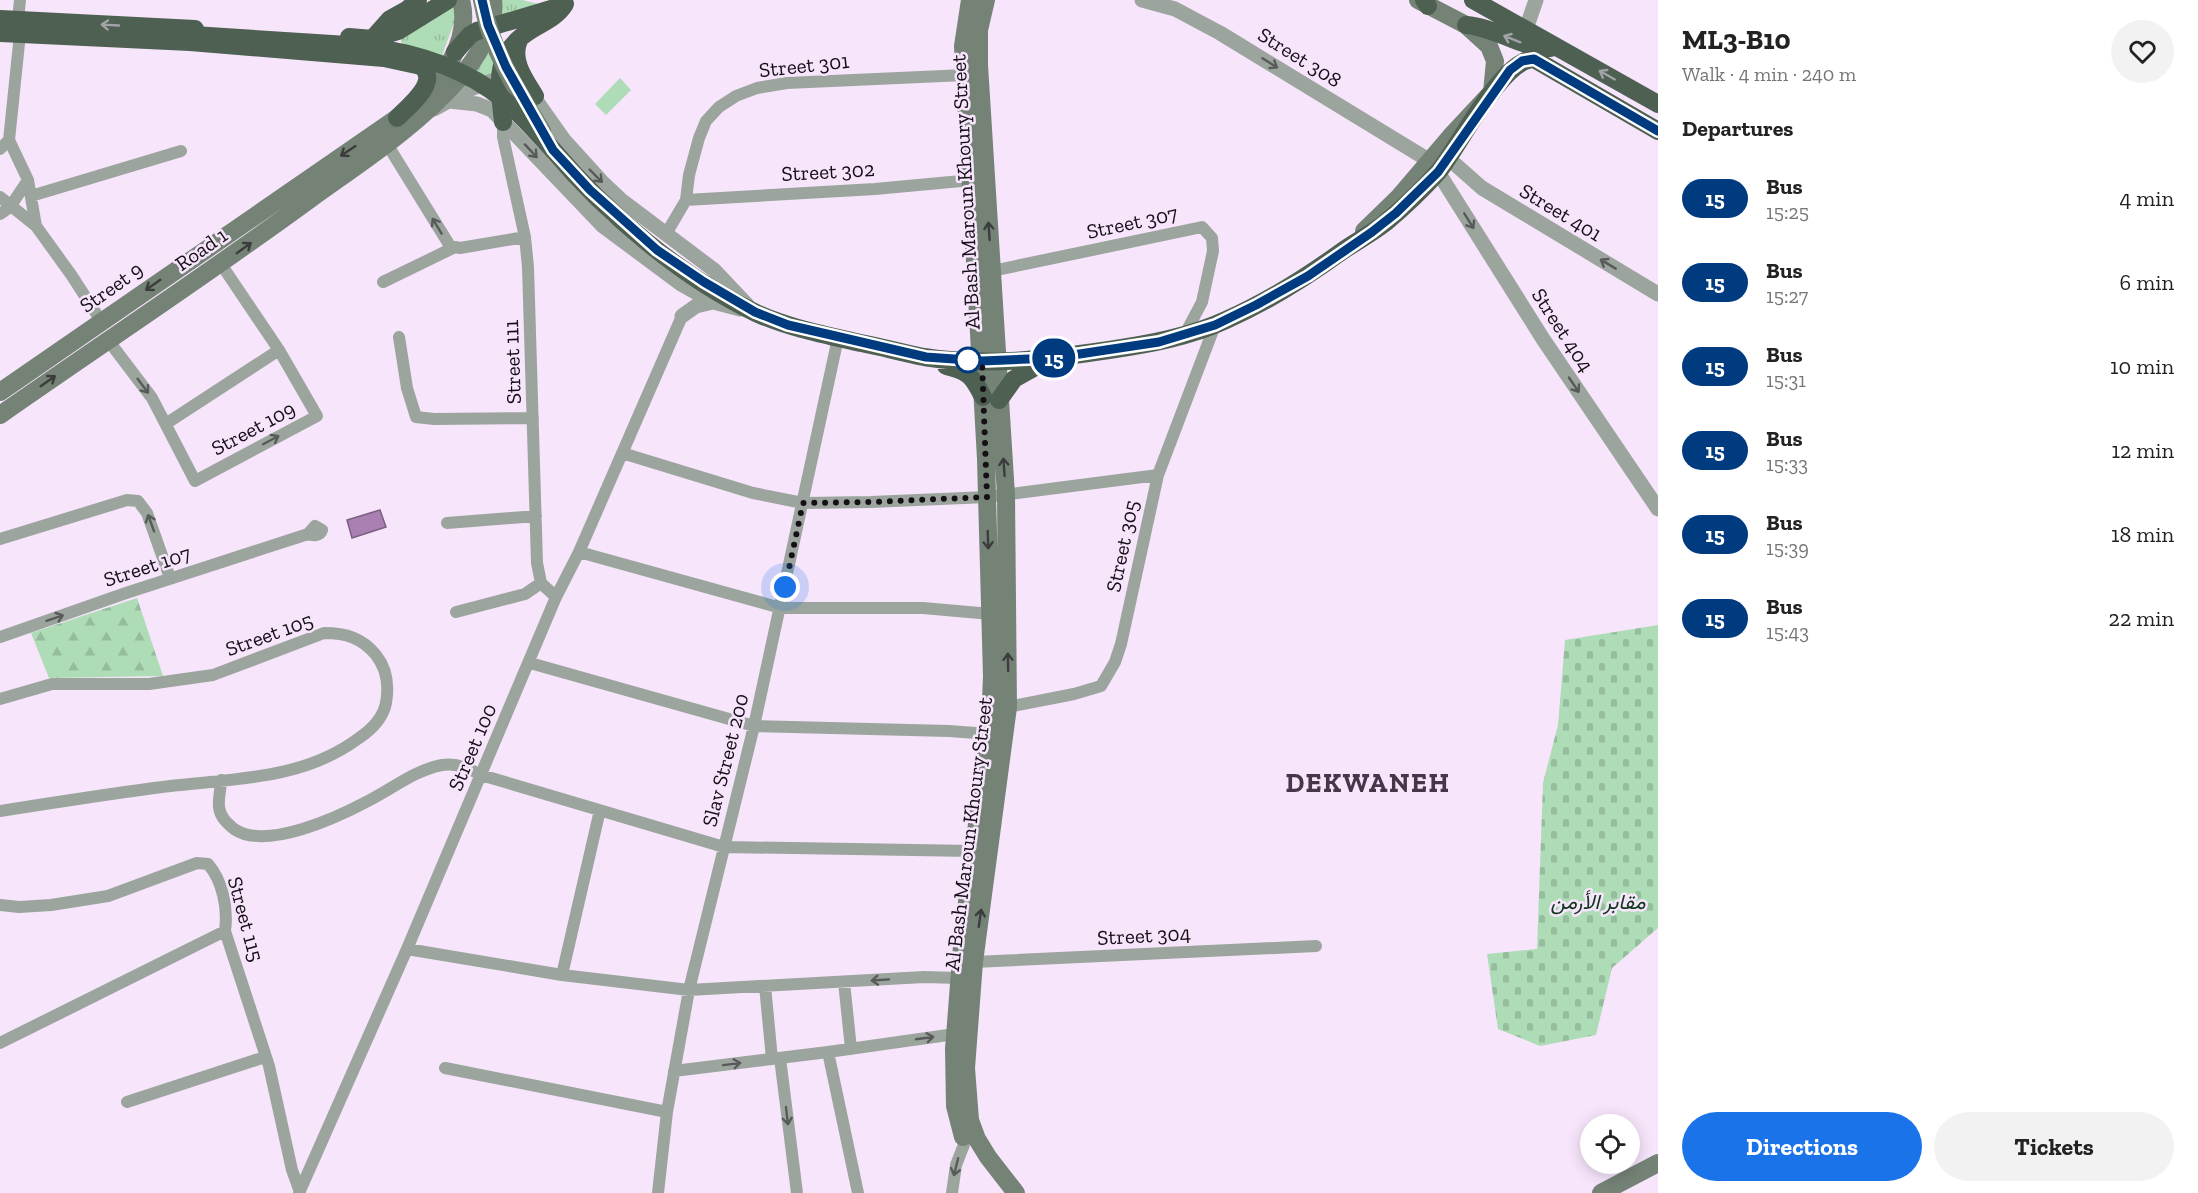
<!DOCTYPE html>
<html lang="en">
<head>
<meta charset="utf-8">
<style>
	:root { --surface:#fff; --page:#f2f2f2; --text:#222; --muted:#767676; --accent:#1a73e8 }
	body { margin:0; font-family:"Zilla Slab",Vazirmatn,serif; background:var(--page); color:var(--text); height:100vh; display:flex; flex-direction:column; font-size:22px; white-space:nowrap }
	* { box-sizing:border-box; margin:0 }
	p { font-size:20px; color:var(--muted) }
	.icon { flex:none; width:33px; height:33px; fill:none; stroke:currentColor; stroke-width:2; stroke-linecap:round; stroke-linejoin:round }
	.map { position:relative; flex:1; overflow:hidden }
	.panel { display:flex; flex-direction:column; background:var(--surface); width:540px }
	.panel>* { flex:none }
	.badge { padding:0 12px; border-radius:20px; font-size:21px; line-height:39px }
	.controls { position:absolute; left:1580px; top:1114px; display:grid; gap:12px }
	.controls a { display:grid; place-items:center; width:60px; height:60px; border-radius:50%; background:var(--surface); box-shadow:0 3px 15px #0003; font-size:30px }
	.you { position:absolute; width:30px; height:30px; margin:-15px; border:4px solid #fff; border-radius:50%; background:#1a73e8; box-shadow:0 0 0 9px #1a73e833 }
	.map>.badge { position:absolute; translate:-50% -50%; box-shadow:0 0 0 3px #fff }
	h2 { padding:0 24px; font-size:22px; line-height:54px }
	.round { display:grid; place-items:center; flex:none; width:63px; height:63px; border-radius:32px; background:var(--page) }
	.headline { display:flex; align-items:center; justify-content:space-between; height:102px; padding:0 24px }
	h1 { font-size:28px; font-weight:700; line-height:45px }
	.primary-button { display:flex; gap:12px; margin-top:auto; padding:12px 24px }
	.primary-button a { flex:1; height:69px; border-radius:36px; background:var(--accent); color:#fff; font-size:24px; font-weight:700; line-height:69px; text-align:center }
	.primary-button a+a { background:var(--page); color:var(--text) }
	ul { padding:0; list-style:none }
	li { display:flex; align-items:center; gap:18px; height:84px; padding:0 24px }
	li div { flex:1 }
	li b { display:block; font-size:22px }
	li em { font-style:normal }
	li .badge { min-width:66px; font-weight:700; text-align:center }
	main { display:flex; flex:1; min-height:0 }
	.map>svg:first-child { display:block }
	.grass { fill:url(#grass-tufts) }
	.forest { fill:url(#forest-firs) }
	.cemetery { fill:url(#cemetery-stones) }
	.pitch { fill:#aedcb6 }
	.water { fill:#a881b2; stroke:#7c5f83; stroke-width:1.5 }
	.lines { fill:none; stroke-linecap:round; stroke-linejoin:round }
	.minor { stroke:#9ca59d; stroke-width:12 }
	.tertiary { stroke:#9ca59d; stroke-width:15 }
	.secondary { stroke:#758377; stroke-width:18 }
	.trunk { stroke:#4e6052; stroke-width:18 }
	.secondary-bridge { stroke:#758377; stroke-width:18 }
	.trunk-bridge { stroke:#4e6052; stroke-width:18 }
	.oneway { stroke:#a2a2a7 }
	.oneway2 { stroke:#585a5a }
	.oneway3 { stroke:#3b3d3d }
	.line-casing { stroke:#fff; stroke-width:14 }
	.line { stroke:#003b80; stroke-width:9 }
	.walk { stroke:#150f16; stroke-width:6; stroke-dasharray:0 10.8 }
	.stop-dot { fill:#fff; stroke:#003b80; stroke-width:3 }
	.labels { text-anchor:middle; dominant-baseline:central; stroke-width:5; stroke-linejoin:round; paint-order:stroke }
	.street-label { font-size:21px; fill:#150f16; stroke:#f7e5fc }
	.park-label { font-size:21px; font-style:italic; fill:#0e371a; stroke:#f7e5fc }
	.district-label { font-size:27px; font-weight:bold; letter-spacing:1.5px; fill:#453749; stroke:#f7e5fc }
</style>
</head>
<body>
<main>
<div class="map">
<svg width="1658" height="1193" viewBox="0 0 1658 1193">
	<defs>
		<pattern id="grass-tufts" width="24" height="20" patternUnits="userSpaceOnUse" patternTransform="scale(1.5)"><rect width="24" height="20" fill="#aedcb6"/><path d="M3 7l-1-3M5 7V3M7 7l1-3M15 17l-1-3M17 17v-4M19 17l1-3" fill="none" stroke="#95bc9c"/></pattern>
		<pattern id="forest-firs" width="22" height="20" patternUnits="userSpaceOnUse" patternTransform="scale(1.5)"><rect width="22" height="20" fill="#aedcb6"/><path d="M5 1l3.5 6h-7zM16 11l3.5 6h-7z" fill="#95bc9c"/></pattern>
		<pattern id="cemetery-stones" width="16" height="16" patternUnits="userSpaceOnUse" patternTransform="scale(1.5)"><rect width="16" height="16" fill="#aedcb6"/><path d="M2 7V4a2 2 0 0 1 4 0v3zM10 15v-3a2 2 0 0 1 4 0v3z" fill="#95bc9c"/></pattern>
	</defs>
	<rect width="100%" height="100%" fill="#f7e5fc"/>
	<path class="grass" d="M 501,0 L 522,0 L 539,4 L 502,15 Z
		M 456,4 L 454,23 L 440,61 L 403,48 L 399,33 Z
		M 486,43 L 495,64 L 493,77 L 468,74 Z"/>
	<path class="forest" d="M 137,598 L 163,676 L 49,678 L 31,633 Z"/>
	<path class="cemetery" d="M 1658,625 L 1658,928 L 1612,968 L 1596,1035 L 1540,1046 L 1498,1029 L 1487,954 L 1537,949 L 1543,783 L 1558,725 L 1565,640 Z"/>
	<path class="pitch" d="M 620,78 L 631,90 L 606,115 L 595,104 Z"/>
	<path class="water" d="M 380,510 L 386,527 L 352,538 L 347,520 Z"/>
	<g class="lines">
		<path class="minor" d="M 18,20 L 20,0
			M 20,34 L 9,140 L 28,180 L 36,226
			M 503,122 L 503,137 L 525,237 L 528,267 L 537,563 L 541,583 L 556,597
			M 387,144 L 450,246 L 460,248 L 525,237
			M 0,149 L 9,140
			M 31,196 L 181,151
			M 0,197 L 36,226 L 72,276 L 101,321
			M 686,200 L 875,189 L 972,180
			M 0,214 L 10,207 L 28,180
			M 666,234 L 686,200 L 689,175 L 699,138 L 706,121 L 719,107 L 736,96 L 757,88 L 787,83 L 965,75
			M 992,271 L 1202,227 L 1212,238 L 1213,251 L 1202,302 L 1185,334
			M 383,282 L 453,248
			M 399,337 L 407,388 L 416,417 L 434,419 L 533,418
			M 108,340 L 152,398 L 195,481 L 317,416 L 279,350 L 221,264
			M 167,423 L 279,350
			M 622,453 L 753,493 L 803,503 L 871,502 L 987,497 L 1158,475
			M 447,523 L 536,516
			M 0,539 L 127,500 L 138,501 L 147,513 L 170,578
			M 579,552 L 781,608 L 923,608 L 991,614
			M 456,612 L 525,594 L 541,583
			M 0,637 L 126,593 L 308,534 C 313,536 320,536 322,530 L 315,526 L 308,534
			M 530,663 L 754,726 L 949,731 L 989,734
			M 0,699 L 52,684 L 149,684 L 213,675 L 324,633 C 346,633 362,638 376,655 C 387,669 389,686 386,703 C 383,718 371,730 359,738 C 299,783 224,778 154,788 C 102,795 51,803 0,811
			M 1008,707 L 1074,694 L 1101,686 L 1115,662 L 1121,644 L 1158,475 L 1215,325
			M 221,780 C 221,789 218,798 219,807 C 220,817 227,823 234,829 C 266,851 338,817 368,801 C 392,789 415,770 442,765 C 457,763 468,768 481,775 L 724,847 L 973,851
			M 0,905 L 19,907 L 51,905 L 108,896 L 197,863 L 208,864 C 223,881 228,909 225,931 L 269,1066 L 292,1170 L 300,1192
			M 407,949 L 562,975 L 689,990 L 924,977 L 959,978
			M 974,962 L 1316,946
			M 562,975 L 600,810
			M 844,982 L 851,1049
			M 765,986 L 772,1059
			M 0,1043 L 225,931
			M 828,1052 L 858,1193
			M 780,1058 L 797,1193
			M 445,1068 L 667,1112
			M 674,1071 L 828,1052 L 955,1034
			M 127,1102 L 265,1057
			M 299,1193 L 407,949 L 556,597 L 579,552 L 682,316
			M 658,1193 L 667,1112 L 689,990 L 754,726 L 838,338
			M 952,1193 L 956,1165 L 965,1142"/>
		<path class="tertiary" d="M 1142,0 L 1175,9 L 1220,33 L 1430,161
			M 1526,29 L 1536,0
			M 528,89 L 564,140 L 603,183 L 621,200 L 714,270 L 748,306
			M 449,101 L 477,104 L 492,110 L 603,226 L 681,284 L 713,302 L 740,309
			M 434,109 L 473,88 L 491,81
			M 1448,158 L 1482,188 L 1658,294
			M 1438,172 L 1543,339 L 1658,509
			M 682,316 L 696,306 L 713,302"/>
		<path class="secondary" d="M 986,0 L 979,30 L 979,65 L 1006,495 L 1008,707 L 974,962 L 966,1068 L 970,1120 L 977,1139 L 988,1157 L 1016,1193
			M 1364,231 L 1398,198 L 1450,137 L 1492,92 L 1495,61 L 1489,46 L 1466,25 L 1418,0
			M 0,392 L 413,107 C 441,81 472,41 461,0
			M 0,415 C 103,343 208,274 309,200 C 360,163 415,128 457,81 C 475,61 497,28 493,0
			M 963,1137 L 955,1106 L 954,1049 L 963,933 L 990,723 L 992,677 L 986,459 L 963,46 L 970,0
			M 1601,1193 L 1658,1163"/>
		<path class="trunk" d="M 1424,0 L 1428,6
			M 1473,0 L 1658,104
			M 0,19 L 195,29
			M 1466,25 C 1496,27 1521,49 1551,48
			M 0,33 L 190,42 L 384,58 L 421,66 C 441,81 408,107 397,118
			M 349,37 L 373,39 L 398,31 L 448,0
			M 374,37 L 390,19 L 408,9 L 418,0
			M 519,40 C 510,60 525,80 535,96
			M 455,52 L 470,35 L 477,31 L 561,6
			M 503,122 C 499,83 492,54 531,30 C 544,22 557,17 565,4
			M 553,150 C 605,212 682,278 756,313 C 789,328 826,335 861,343 C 882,347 903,353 924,357 C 985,367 1048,359 1109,350 C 1149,344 1189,337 1226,320 C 1267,302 1305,278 1341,252 C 1355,242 1371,234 1385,223 C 1403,208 1423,189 1439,171 C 1459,146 1502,59 1534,59 L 1658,131
			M 946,366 C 969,371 973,377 983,397
			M 999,400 L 1014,379 L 1048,360"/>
		<path class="secondary-bridge" d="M 482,0 C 490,48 517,91 542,131"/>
		<path class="trunk-bridge" d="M 178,34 L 363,46 C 413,52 464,67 504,100 C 522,115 537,133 553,150"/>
	</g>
	<defs><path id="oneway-shaft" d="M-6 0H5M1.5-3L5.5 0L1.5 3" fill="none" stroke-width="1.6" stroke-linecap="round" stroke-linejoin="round" transform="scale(1.5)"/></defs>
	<g class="oneway">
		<use href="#oneway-shaft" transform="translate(110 25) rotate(-177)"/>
		<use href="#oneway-shaft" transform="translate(1512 39) rotate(-158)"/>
		<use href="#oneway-shaft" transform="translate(1607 75) rotate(-150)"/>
	</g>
	<g class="oneway2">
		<use href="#oneway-shaft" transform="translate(1270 63) rotate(32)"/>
		<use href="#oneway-shaft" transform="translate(531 151) rotate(47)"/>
		<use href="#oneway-shaft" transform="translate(596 176) rotate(45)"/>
		<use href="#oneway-shaft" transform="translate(1469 221) rotate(58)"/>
		<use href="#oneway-shaft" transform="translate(437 226) rotate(-121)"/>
		<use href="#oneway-shaft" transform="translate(1608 264) rotate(-149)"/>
		<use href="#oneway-shaft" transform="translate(1574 385) rotate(56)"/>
		<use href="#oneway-shaft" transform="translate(143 386) rotate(53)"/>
		<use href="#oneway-shaft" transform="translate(271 440) rotate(-28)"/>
		<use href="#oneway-shaft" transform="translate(151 523) rotate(-110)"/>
		<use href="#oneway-shaft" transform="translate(55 618) rotate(-19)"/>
		<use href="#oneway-shaft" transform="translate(880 980) rotate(176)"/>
		<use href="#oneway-shaft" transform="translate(925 1038) rotate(-8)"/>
		<use href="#oneway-shaft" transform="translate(732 1064) rotate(-7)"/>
		<use href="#oneway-shaft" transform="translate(787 1116) rotate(83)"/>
		<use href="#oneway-shaft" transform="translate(956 1167) rotate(104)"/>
	</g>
	<g class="oneway3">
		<use href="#oneway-shaft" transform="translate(348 151) rotate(146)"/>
		<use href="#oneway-shaft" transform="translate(989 231) rotate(-94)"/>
		<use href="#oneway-shaft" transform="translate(244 248) rotate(-36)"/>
		<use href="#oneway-shaft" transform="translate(153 285) rotate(145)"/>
		<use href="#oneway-shaft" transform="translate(48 381) rotate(-35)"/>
		<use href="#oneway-shaft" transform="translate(1004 467) rotate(-94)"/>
		<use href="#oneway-shaft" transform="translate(988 540) rotate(88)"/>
		<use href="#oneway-shaft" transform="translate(1008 662) rotate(-91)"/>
		<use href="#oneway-shaft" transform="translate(980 918) rotate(-82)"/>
	</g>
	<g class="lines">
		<defs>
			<path id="line" d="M 482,0 L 488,25 L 506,67 L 553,150 L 590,190 L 657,250 L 704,282 L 755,312 L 788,325 L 926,357 L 982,361 L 1053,358 L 1159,342 L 1215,325 L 1256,305 L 1308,276 L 1372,232 L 1396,213 L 1438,172 L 1510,70 L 1522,61 L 1534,59 L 1658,131"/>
		</defs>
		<use href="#line" class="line-casing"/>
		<use href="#line" class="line"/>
		<path class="walk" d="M 785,587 L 803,503 L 871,502 L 987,497 L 982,361 L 968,360"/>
	</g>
	<circle class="stop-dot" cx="968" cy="360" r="12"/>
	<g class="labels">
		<g class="street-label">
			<text transform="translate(1300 57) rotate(32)">Street 308</text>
			<text transform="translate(804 65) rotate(-6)">Street 301</text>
			<text transform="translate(828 171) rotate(-3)">Street 302</text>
			<text transform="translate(965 192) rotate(-93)">Al Bash Maroun Khoury Street</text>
			<text transform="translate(1561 212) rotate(31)">Street 401</text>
			<text transform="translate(1132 222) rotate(-12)">Street 307</text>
			<text transform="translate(201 249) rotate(-35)">Road 1</text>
			<text transform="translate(111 287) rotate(-35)">Street 9</text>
			<text transform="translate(1563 330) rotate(57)">Street 404</text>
			<text transform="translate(512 362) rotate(-92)">Street 111</text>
			<text transform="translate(253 428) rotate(-28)">Street 109</text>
			<text transform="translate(1122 546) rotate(-78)">Street 305</text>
			<text transform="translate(147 566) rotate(-18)">Street 107</text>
			<text transform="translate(269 634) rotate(-20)">Street 105</text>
			<text transform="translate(472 747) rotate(-67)">Street 100</text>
			<text transform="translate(725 760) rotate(-76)">Slav Street 200</text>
			<text transform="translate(968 834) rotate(-83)">Al Bash Maroun Khoury Street</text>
			<text transform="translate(246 919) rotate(75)">Street 115</text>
			<text transform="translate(1144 935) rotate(-3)">Street 304</text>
		</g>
		<g class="park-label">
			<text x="1598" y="901">مقابر الأرمن</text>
		</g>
		<g class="district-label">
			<text x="1368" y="783">DEKWANEH</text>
		</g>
	</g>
</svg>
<div class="controls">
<a><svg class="icon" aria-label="locate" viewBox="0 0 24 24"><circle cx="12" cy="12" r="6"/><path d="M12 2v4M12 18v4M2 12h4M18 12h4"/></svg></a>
</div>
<div class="you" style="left:785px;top:587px"></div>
<b class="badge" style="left:1054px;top:358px;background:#003b80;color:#fff">15</b>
</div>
<section class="panel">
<div class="headline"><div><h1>ML3-B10</h1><p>Walk · 4 min · 240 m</p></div><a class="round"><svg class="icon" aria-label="heart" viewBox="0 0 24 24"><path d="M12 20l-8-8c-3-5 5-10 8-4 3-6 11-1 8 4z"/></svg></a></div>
<h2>Departures</h2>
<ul>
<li><span class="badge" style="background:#003b80;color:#fff">15</span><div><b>Bus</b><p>15:25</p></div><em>4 min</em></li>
<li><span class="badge" style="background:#003b80;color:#fff">15</span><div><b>Bus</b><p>15:27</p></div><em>6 min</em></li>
<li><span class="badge" style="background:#003b80;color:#fff">15</span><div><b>Bus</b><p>15:31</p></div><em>10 min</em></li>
<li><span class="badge" style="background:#003b80;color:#fff">15</span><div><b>Bus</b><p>15:33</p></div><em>12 min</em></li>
<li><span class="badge" style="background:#003b80;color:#fff">15</span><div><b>Bus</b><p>15:39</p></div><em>18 min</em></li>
<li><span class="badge" style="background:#003b80;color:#fff">15</span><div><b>Bus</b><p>15:43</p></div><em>22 min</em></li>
</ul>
<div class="primary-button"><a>Directions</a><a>Tickets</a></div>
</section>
</main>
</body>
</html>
